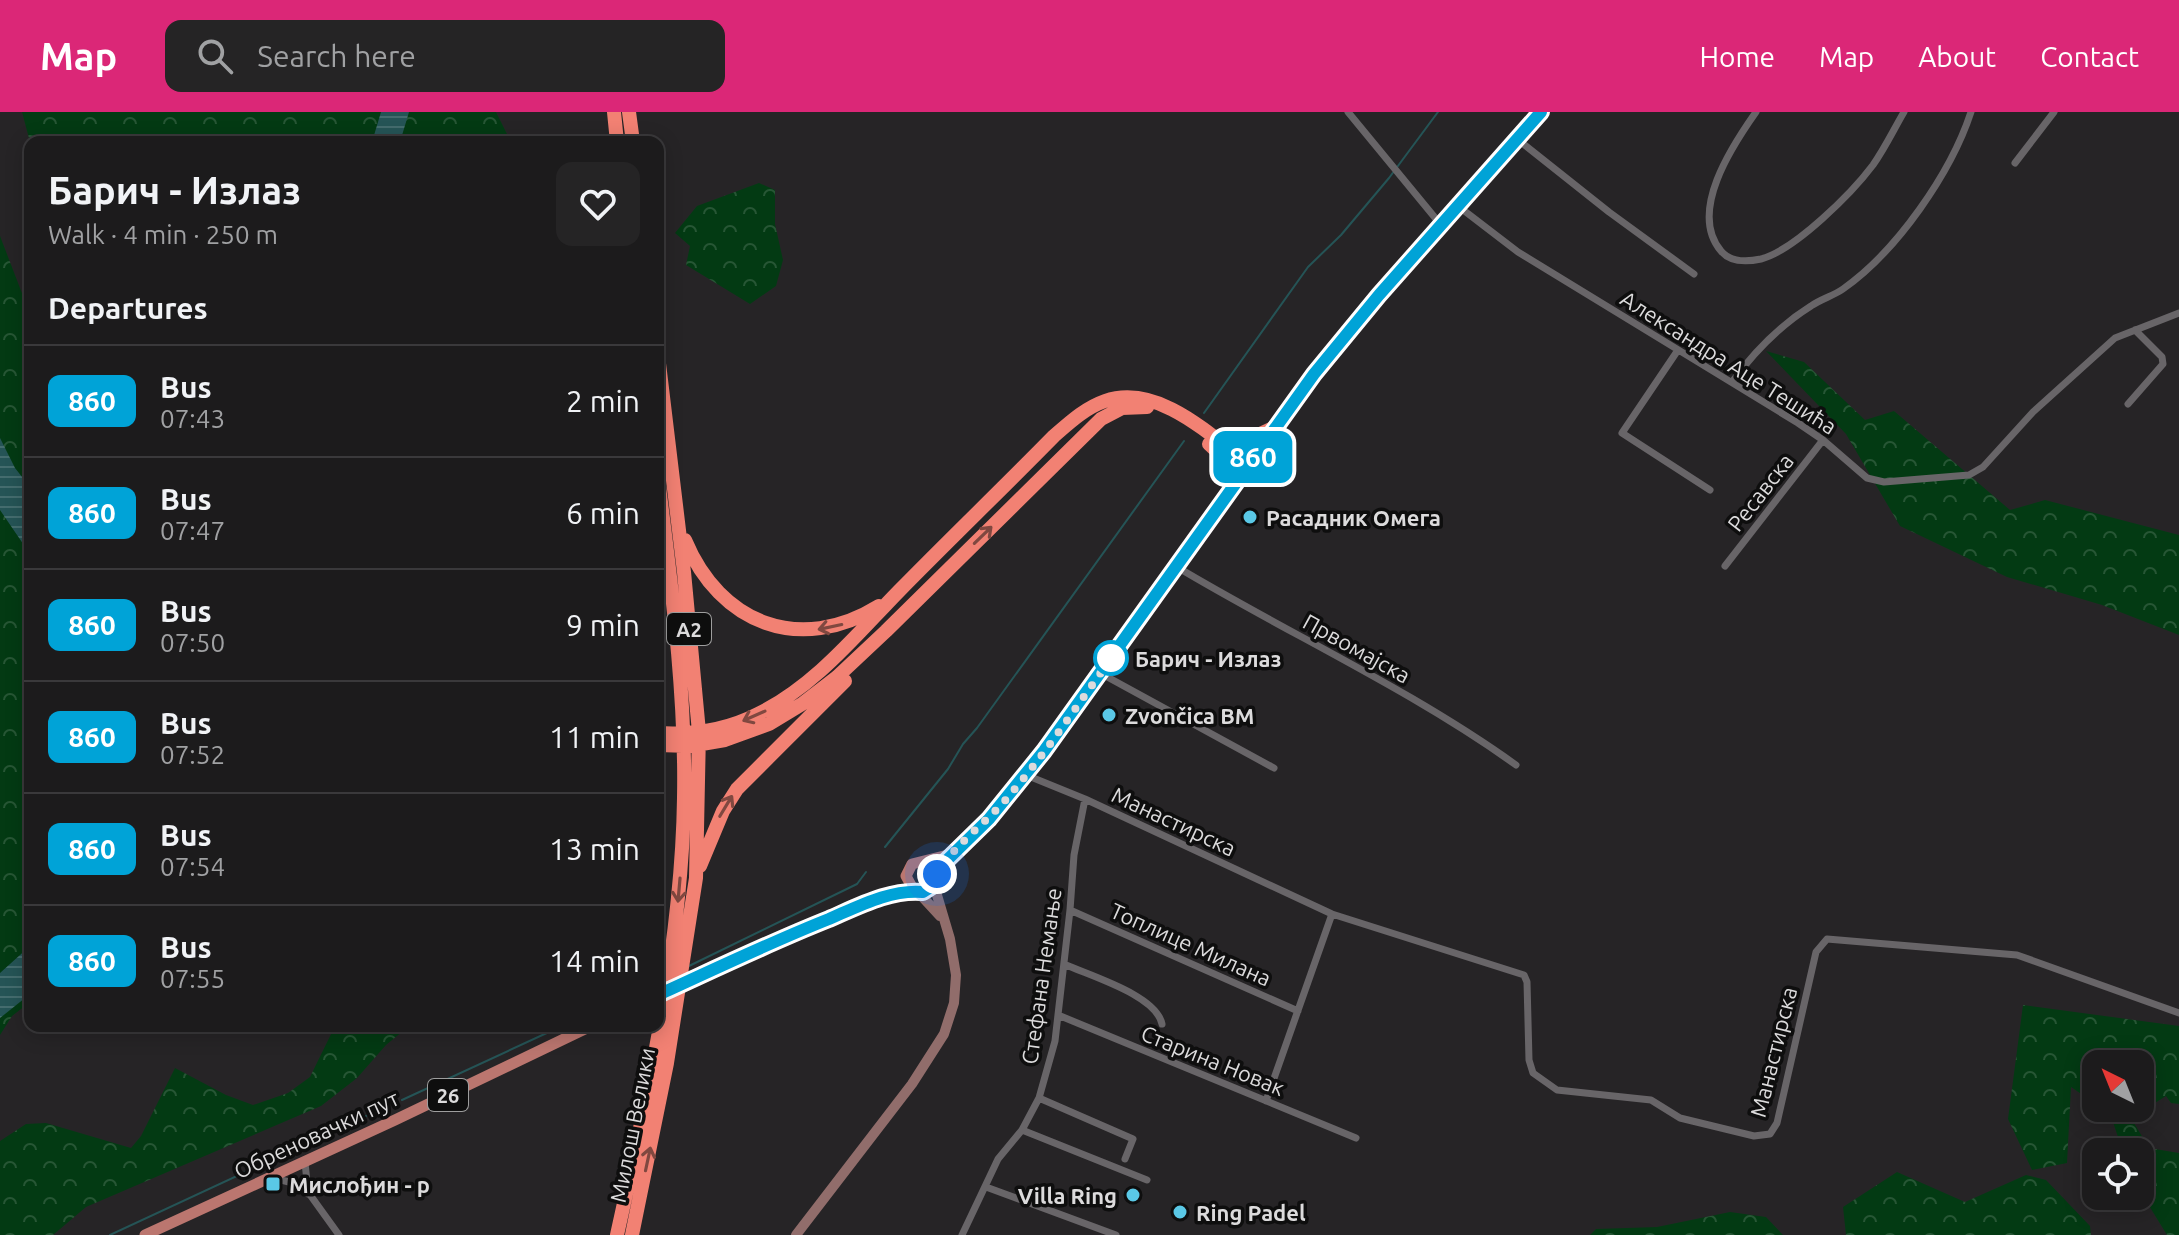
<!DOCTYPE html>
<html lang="en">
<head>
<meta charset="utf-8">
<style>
	:root { --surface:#1c1b1c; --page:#252425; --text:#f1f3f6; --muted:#a0a1a3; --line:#3a393b; --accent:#db2777 }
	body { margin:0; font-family:Ubuntu,sans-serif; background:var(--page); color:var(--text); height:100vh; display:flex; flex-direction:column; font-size:30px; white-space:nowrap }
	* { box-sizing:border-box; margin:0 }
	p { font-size:26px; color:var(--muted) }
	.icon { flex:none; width:44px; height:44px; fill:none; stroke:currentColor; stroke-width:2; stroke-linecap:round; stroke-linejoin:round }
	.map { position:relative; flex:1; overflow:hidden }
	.side { position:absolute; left:24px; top:24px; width:640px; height:896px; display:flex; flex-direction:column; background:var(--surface); border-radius:16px; box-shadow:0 4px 20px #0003,0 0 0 2px var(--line) }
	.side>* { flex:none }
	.badge { padding:0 16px; border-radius:12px; font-size:28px; line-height:52px }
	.needle { width:52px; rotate:317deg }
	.fabs { position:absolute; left:2082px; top:938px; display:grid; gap:16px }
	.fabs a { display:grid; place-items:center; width:72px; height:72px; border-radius:16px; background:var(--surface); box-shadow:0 4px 20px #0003,0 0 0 2px var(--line); font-size:40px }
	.you { position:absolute; width:40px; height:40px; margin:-20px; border:6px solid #fff; border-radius:50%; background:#1a73e8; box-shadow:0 0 0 12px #1a73e833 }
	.map>.badge { position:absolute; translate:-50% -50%; box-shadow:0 0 0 4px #fff }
	h2 { padding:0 24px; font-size:30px; line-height:72px }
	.round { display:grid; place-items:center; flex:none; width:84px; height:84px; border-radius:16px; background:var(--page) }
	.headline { display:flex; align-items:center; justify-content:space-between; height:136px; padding:0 24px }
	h1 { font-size:38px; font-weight:700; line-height:60px }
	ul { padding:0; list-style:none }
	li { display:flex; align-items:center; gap:24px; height:112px; padding:0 24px; border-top:2px solid var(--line) }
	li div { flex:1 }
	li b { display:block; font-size:30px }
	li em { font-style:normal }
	li .badge { min-width:88px; font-weight:700; text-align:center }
	header { display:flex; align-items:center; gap:48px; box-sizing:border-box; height:112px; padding:0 40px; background:var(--accent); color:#fff }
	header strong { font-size:38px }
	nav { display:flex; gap:44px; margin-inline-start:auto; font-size:28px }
	.search { width:560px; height:72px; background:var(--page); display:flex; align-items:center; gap:20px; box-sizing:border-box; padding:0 28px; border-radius:16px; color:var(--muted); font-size:30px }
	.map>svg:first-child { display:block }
	.forest { fill:url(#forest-crowns) }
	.water { fill:url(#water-rules) }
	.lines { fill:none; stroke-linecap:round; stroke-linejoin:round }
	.stream { stroke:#255456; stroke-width:2 }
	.street { stroke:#686568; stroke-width:7 }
	.secondary { stroke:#916d6b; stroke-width:10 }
	.primary { stroke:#bb766f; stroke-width:11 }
	.highway { stroke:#f28173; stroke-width:14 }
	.oneway { stroke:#804840 }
	.line-casing { stroke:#fff; stroke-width:18 }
	.line { stroke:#00a3d7; stroke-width:12 }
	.walk { stroke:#dcdbdc; stroke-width:8; stroke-dasharray:0 14.4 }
	.poi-dot { fill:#5ac8e6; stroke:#0e0e0e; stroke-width:3 }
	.stop-dot { fill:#fff; stroke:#00a3d7; stroke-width:4 }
	.labels { text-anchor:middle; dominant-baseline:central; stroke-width:7; stroke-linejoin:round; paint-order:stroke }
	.shield { fill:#0e0e0e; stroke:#9e9e9e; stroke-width:2 }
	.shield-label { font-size:20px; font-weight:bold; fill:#dcdbdc }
	.street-label { font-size:22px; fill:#dcdbdc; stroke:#0e0e0e }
	.poi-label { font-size:22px; font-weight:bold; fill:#dcdbdc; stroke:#0e0e0e; text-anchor:start }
	.stop-label { font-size:22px; font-weight:bold; fill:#dcdbdc; stroke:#0e0e0e; text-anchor:start }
</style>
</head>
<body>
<header>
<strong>Map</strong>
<div class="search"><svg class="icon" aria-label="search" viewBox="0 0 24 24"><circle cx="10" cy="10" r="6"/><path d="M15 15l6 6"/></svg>Search here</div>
<nav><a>Home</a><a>Map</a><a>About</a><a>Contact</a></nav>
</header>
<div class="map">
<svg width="2179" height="1123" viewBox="0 0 2179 1123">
	<defs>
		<pattern id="forest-crowns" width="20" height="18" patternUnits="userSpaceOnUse" patternTransform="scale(2)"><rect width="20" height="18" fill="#033a13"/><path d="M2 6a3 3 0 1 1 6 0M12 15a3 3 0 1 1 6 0" fill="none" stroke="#275635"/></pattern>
		<pattern id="water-rules" width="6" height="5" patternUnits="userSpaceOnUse" patternTransform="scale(2)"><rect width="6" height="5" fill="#255456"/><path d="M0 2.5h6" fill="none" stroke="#446c6e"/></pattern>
	</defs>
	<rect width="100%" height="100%" fill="#262426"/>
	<path class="forest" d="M 22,0 L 496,0 L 511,30 L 224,30 L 216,27 L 210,30 L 30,30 Z
		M 759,71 L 775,78 L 775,112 L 783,148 L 776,174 L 750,192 L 686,153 L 690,134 L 675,121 L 697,94 Z
		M 0,124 L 30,202 L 30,890 L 12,904 L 0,923 Z
		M 1766,239 L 1804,250 L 1865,308 L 1894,299 L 2010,398 L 2045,388 L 2179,423 L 2179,523 L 2102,493 L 2007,465 L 1900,414 L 1846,322 Z
		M 2023,893 L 2179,914 L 2179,992 L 2171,991 L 2166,984 L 2131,1006 L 2149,1036 L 2179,1041 L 2179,1123 L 2167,1123 L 2140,1079 L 2140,1040 L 2123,1040 L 2110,1001 L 2103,996 L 2140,996 L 2140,952 L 2096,952 L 2096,992 L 2071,975 L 2067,1051 L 2032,1058 L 2008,1007 Z
		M 335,914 L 409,914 L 386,933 L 357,966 L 321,994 L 86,1095 L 53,1123 L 0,1123 L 0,1029 L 26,1012 L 46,1011 L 131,1036 L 141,1024 L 175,956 L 226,983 L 253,993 L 288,981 L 310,965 Z
		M 1897,1060 L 1965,1090 L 2026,1063 L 2046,1068 L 2090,1114 L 2091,1123 L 1846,1123 L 1843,1095 Z
		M 1730,1100 L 1766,1105 L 1783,1123 L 1590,1123 L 1596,1117 L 1657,1115 Z"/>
	<path class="water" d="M 381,0 L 409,0 L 400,30 L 372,30 Z
		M 0,326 L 15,356 L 30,375 L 30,442 L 0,398 Z
		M 30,834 L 30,882 L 0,906 L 0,861 Z"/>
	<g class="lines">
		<path class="stream" d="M 1204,301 L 1308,155 L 1341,123 L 1389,66 L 1438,0
			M 885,735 L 948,657 L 963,632 L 977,616 L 1184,329
			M 689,854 L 857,772 L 866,760
			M 402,988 L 562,914
			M 110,1123 L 366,1004"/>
		<path class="street" d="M 1348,0 L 1441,113
			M 1756,0 C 1732,34 1688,100 1721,139 C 1730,150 1747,150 1761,147 C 1795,138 1852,81 1873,53 C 1885,36 1894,17 1904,0
			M 1517,27 L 1609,100 L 1694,162
			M 2015,51 L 2054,0
			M 1458,94 L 1518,140 L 1798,311 L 1823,328 L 1867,366 L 1884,370 L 1969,363 L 1983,355 L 2033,300 L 2115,226 L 2179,201
			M 1678,238 L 1622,321 L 1710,378
			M 1732,270 C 1754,240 1779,214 1811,194 C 1821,187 1833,184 1843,177 C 1897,139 1951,61 1971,0
			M 2128,292 L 2163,252 L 2162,245 L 2135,218
			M 1725,454 L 1823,328
			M 1177,455 C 1289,522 1410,577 1516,653
			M 1100,561 L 1274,656
			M 1026,663 L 1085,687 L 1332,802 L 1524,863 L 1527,870 L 1529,948 L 1533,961 L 1557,978 L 1651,988 L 1680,1006 L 1754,1024 L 1770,1022 L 1777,1011 L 1816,840 L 1827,827 L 2017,843 L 2179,901
			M 1070,798 L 1298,899
			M 1064,852 C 1090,864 1156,883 1162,912
			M 1058,903 L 1356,1026
			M 1039,986 L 1133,1027 L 1125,1047
			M 1266,989 L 1332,802
			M 1022,1018 L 1147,1068
			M 305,1050 L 308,1080 L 339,1123
			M 273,1066 L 293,1071 L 308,1082
			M 986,1075 L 1116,1123
			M 962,1123 L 998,1047 L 1022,1018 L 1039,986 L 1055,929 L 1070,798 L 1074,743 L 1085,687"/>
		<path class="secondary" d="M 917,779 L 940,804
			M 796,1123 L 912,972 L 944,922 L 954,891 L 956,863 L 950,827 L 934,773"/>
		<path class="primary" d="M 913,777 L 906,764 L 912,752 L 952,742
			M 675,875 C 728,852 781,826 835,804 C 864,793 893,778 923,780 L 934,773 L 939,758 L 952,741 L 989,707 L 1026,663 L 1314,262 L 1379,183 L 1541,0
			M 145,1123 L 395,1008 L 591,914"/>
		<path class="highway" d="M 614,0 L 617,30
			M 629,0 L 633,30
			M 1219,330 L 1243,330 L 1275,315
			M 1209,332 L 1241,362
			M 685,428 C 720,512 800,543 879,494
			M 658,621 C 692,623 727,618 758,602 C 815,574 856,523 899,479 C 950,427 1003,376 1054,324 C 1070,310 1085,296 1105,289 C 1158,271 1210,323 1248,352
			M 658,633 L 690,634 L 725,628 L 769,612 L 802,592 L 837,565 L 886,519 L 1101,307 L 1122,296 L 1147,295
			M 700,754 L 723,699 L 737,677 L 845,569
			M 617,1123 C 648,983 682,830 684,686 C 686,579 671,472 658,366
			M 632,1123 L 667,951 L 696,766 L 699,620 L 684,460 L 658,243"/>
	</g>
	<defs><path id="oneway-shaft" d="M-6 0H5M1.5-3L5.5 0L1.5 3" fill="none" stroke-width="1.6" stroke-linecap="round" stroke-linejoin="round" transform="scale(2)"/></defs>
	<g class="oneway">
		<use href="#oneway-shaft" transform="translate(983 423) rotate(-44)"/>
		<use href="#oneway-shaft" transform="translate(830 515) rotate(168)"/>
		<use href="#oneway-shaft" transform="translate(754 604) rotate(156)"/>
		<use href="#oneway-shaft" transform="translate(726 694) rotate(-59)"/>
		<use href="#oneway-shaft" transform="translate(679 778) rotate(95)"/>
		<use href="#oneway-shaft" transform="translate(648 1047) rotate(-78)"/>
	</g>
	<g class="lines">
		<defs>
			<path id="line" d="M 658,883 C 715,857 771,830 829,807 C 859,794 891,777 923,780 L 934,773 L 944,751 L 989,707 L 1044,639 L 1314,262 L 1379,183 L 1541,0"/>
		</defs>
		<use href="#line" class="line-casing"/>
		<use href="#line" class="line"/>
		<path class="walk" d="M 937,762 C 953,734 986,711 1008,685 C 1047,640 1080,589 1115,541 L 1111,546"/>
	</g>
	<g class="poi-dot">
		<circle cx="1250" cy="405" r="8"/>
		<circle cx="1109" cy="603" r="8"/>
		<rect x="265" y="1064" width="16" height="16" rx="4"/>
		<circle cx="1133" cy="1083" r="8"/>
		<circle cx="1180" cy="1100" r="8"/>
	</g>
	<circle class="stop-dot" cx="1111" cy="546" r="16"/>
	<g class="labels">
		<g class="shield">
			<rect x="667" y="501" width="44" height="32" rx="6"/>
			<rect x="428" y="967" width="40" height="32" rx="6"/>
		</g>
		<g class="shield-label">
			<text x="689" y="517">A2</text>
			<text x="448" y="983">26</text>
		</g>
		<g class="street-label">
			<text transform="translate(1729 250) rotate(32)">Александра Аце Тешића</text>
			<text transform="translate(1760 380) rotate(-52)">Ресавска</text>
			<text transform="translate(1357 536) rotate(29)">Првомајска</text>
			<text transform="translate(1174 709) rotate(25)">Манастирска</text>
			<text transform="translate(1191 832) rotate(24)">Топлице Милана</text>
			<text transform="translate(1041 864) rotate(-82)">Стефана Немање</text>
			<text transform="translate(1773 940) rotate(-76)">Манастирска</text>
			<text transform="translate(1213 948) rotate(22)">Старина Новак</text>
			<text transform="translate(632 1013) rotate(-79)">Милош Велики</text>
			<text transform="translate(316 1022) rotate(-25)">Обреновачки пут</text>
		</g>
		<g class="poi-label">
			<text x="1266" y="405">Расадник Омега</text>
			<text x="1125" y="603">Zvončica BM</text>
			<text x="289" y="1072">Мислођин - р</text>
			<text x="1117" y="1083" text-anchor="end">Villa Ring</text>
			<text x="1196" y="1100">Ring Padel</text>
		</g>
		<g class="stop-label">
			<text x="1135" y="546">Барич - Излаз</text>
		</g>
	</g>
</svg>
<div class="fabs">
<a><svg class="needle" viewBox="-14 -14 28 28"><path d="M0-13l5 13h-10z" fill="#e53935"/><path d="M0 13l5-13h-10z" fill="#a0a1a3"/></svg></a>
<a><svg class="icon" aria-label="locate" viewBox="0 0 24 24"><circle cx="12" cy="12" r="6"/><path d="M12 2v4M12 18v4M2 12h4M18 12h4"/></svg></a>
</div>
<div class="you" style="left:937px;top:762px"></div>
<b class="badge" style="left:1253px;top:345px;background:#00a3d7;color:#fff">860</b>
<section class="side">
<div class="headline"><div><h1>Барич - Излаз</h1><p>Walk · 4 min · 250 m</p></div><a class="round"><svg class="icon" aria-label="heart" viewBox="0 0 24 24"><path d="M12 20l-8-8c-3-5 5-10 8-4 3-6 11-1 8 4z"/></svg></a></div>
<h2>Departures</h2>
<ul>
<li><span class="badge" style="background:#00a3d7;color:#fff">860</span><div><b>Bus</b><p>07:43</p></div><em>2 min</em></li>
<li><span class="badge" style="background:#00a3d7;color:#fff">860</span><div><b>Bus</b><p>07:47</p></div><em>6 min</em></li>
<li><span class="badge" style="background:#00a3d7;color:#fff">860</span><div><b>Bus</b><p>07:50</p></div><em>9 min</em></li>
<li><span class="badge" style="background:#00a3d7;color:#fff">860</span><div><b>Bus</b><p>07:52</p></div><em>11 min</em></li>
<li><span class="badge" style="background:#00a3d7;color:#fff">860</span><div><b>Bus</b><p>07:54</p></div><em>13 min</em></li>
<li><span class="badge" style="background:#00a3d7;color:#fff">860</span><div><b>Bus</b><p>07:55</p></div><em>14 min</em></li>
</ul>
</section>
</div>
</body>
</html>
